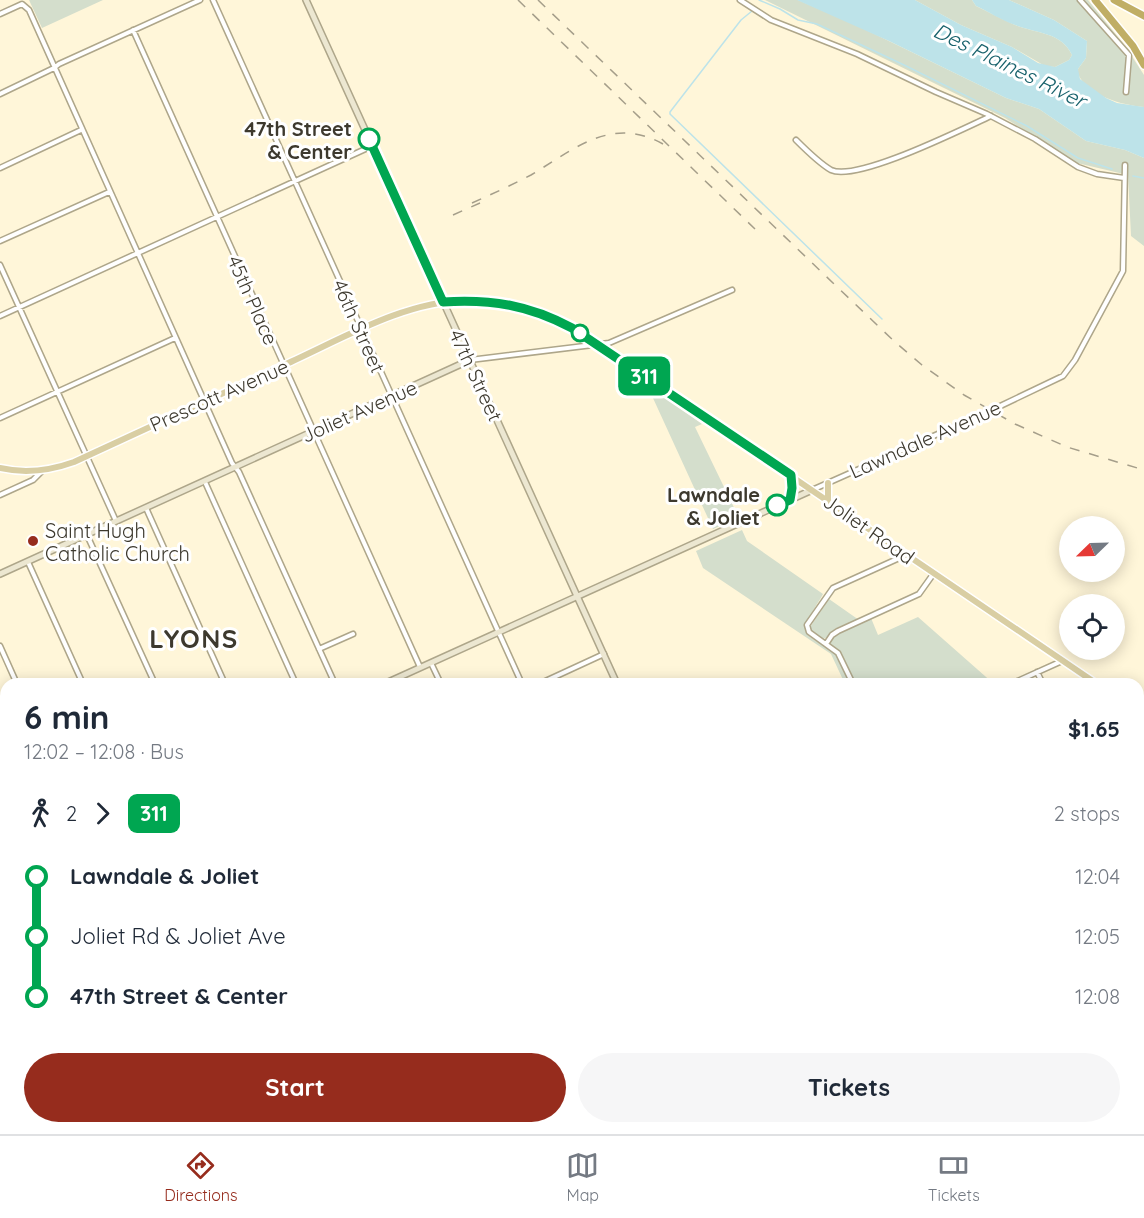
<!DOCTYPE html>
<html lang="en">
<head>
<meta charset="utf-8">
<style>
	:root { --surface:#fff; --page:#f6f6f7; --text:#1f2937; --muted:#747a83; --line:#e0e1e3; --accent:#962c1d }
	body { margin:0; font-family:Quicksand,sans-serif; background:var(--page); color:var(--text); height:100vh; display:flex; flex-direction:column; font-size:22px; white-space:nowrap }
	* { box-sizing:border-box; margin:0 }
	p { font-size:20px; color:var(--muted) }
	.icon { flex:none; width:33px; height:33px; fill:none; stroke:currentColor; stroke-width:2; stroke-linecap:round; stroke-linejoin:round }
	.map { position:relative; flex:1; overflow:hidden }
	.panel { position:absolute; left:0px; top:678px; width:1144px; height:456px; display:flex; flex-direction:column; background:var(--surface); border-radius:18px 18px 0 0; box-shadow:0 3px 15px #0003 }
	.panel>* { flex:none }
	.badge { padding:0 12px; border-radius:9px; font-size:21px; line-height:39px }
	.needle { width:39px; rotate:247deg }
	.controls { position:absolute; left:1059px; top:516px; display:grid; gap:12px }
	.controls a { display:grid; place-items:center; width:66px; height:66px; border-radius:50%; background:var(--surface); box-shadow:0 3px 15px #0003; font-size:30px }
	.map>.badge { position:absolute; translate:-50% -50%; box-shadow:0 0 0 3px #fff }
	.legs { display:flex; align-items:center; gap:9px; height:66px; padding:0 24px; font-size:20px }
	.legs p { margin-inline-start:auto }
	.overview { display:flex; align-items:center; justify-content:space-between; height:102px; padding:0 24px }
	h1 { font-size:33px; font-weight:800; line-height:45px }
	.button { display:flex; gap:12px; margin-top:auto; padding:12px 24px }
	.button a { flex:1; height:69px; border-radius:36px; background:var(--accent); color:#fff; font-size:24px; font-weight:800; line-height:69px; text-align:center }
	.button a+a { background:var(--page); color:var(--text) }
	ul { padding:0 24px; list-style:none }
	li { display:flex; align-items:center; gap:21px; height:60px; font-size:22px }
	li i { display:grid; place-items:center; width:9px; height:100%; margin:0 8px; background:currentColor }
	li i::after { content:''; width:15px; height:15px; margin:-8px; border:4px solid; border-radius:50%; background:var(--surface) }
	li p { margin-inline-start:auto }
	li:first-child i { background:linear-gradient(#0000 50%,currentColor 0) }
	li:last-child i { background:linear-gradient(currentColor 50%,#0000 0) }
	.dock { display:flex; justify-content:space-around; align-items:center; height:84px; border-top:2px solid var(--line); background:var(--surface); font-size:16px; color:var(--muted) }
	.dock a { display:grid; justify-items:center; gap:3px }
	.dock .current { color:var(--accent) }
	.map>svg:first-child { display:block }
	.green { fill:#d4decc }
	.water { fill:#bde3e9 }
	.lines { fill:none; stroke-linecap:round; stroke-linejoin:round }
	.stream { stroke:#bde3e9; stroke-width:1.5 }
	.street-casing { stroke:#aea68a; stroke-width:7 }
	.secondary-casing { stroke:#aea68a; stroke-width:8 }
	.primary-casing { stroke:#fff; stroke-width:9 }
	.highway-casing { stroke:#fff; stroke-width:10 }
	.street { stroke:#fff; stroke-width:4 }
	.secondary { stroke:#ece7d1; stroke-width:5 }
	.primary { stroke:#d9cea3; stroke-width:6 }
	.highway { stroke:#c0ae65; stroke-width:7 }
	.rail { stroke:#a59e8a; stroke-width:1.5; stroke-dasharray:10 10; stroke-linecap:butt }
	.line-1-casing { stroke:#fff; stroke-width:14 }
	.line-1 { stroke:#00a651; stroke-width:9 }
	.stop-1-dot { fill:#fff; stroke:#00a651; stroke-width:3 }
	.poi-dot { fill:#962c1d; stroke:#fff; stroke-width:2 }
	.labels { text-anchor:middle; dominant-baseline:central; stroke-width:6; stroke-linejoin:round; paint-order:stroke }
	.stop-label { font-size:20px; font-weight:bold; fill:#3d392e; stroke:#fff; text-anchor:end }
	.street-label { font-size:20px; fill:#3d392e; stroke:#fff }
	.poi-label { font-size:20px; fill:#3d392e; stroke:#fff; text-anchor:start }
	.water-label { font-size:21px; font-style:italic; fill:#18626c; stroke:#fff }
	.district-label { font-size:26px; font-weight:bold; letter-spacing:1.5px; fill:#3d392e; stroke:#fff }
</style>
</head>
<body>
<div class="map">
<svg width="1144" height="1134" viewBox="0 0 1144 1134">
	<rect width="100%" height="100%" fill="#fff6d9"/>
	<path class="green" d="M 29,0 L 103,0 L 42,28 Z
		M 765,0 L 798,0 L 858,26 L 1006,98 L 1039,109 L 1086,141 L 1125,150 L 1144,158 L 1144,246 L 1131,236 L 1128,175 L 1077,163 L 1005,118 Z
		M 915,0 L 972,0 L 976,6 C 989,12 1001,19 1015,25 C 1035,33 1062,32 1072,55 L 1069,60 L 1055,67 L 1045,66 L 1012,47 L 961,25 Z
		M 1009,0 L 1088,0 L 1126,47 L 1144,75 L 1144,107 C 1122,105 1088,96 1078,74 L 1078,69 L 1086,58 L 1087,41 L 1054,20 Z
		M 647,385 L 702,424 L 695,427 L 739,518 L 713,529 Z
		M 742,530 L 747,541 L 823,594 C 819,602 802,625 806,632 C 809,638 820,643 825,647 L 833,636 L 871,618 L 878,635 L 918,617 L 994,684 L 845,684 L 831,654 L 703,568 L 696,551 Z
		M 829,599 L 859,620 C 850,622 842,625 835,629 C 829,633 829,637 823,639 L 811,630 L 810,627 Z
		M 6,862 L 6,1042 L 0,1027 L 0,865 Z
		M 0,1059 L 6,1076 L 6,1128 L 24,1128 L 26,1134 L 0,1134 Z"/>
	<path class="water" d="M 797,0 L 915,0 L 961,25 L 1012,47 L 1038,63 L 1055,67 L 1069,60 L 1072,55 C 1062,32 1035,33 1015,25 C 1001,20 989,12 976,6 L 972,0 L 1009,0 L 1054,20 L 1087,41 L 1086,58 L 1078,69 L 1080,79 L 1106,98 L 1117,103 L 1144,107 L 1144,158 L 1125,150 L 1086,141 L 1039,109 L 1006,98 L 889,41 Z"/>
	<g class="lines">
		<path class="stream" d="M 759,0 L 780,9 L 798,20 L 817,24 L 904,65 L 1027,126 L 1078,158 L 1112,169
			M 752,11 L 741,20 L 670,112 L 670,114 L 882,319
			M 1133,176 L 1144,178"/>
		<defs>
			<path id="street" d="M 213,0 L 522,684
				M 740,0 L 771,20 L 857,54 L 936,92 L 987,114 L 1035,139 L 1078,167 L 1097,174 L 1124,178
				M 1080,0 L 1129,55 L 1126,92
				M 0,14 L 22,4 L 29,10 L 232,463 L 239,472 L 335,684
				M 133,30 L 420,667
				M 0,94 L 54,68 L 59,64 L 200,0
				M 796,140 C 806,150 819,163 831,170 C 857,182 962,129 991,116
				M 0,168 L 81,130
				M 0,241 L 109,192
				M 0,265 L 116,521
				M 0,316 L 372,146
				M 470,360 L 609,343 L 732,290
				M 0,418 L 175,338
				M 205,482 L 296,684
				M 812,490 L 994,409 L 1063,376 L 1075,360 L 1123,271 L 1125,165
				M 0,495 L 33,480 L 42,471
				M 146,508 L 225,684
				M 87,535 L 155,684
				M 28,562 L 83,684
				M 826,644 L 832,635 L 838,631 L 919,594 L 934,573
				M 0,646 L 17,684
				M 319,649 L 353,634
				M 431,663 L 441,684
				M 1037,672 L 1043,684
				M 539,684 L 604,654
				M 853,684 L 838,653 L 809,632 L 807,625 L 833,588 L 906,555
				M 1011,684 L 1062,661
				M 0,707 L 6,704
				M 1138,768 L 1144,766
				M 0,783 L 6,796
				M 1138,883 L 1144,895
				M 1138,1098 L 1144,1095
				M 576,1128 L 579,1134
				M 424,1134 L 432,1128
				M 643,1134 L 656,1128
				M 1058,1134 L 1071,1128"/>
			<path id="secondary" d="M 306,0 L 617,684
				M 0,574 L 470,360
				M 384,684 L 812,490
				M 1138,855 L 1144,853
				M 0,859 L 6,856
				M 820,1128 L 822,1134
				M 505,1134 L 514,1128"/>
			<path id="primary" d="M 0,468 C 26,474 49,471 74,462 C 144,429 214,397 284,365 C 342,339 402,302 467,300 C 518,299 557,318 598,345 L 1097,684
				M 790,500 L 793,488 L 791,475
				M 828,500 L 828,483
				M 1138,704 L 1144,706
				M 1138,805 L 1144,801
				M 1138,822 L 1144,818
				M 0,1046 L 6,1063
				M 30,1128 L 32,1134
				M 470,1134 L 479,1128
				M 489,1134 L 498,1128"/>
			<path id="highway" d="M 1095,0 L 1133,46 L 1144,65
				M 1114,0 L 1144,16"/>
		</defs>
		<use href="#street" class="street-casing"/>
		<use href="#secondary" class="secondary-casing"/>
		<use href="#primary" class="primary-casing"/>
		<use href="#highway" class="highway-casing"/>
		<use href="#street" class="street"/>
		<use href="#secondary" class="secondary"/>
		<use href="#primary" class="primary"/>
		<use href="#highway" class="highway"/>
		<path class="rail" d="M 518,0 L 755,229
			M 538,0 L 833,283 L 895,342 L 922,365 L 964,395 L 1015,424 L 1067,447 L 1144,470
			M 472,203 C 492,194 512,185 531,175 C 573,150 611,115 663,144
			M 453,215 L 480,203"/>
	</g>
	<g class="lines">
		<defs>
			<path id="line-1" d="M 369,139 L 443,302 C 492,299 529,305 572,328 L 791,475 L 792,488 L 790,500 L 777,505"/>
		</defs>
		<use href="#line-1" class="line-1-casing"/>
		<use href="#line-1" class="line-1"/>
	</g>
	<g class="stop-1-dot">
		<circle cx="369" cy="139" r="10"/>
		<circle cx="580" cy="333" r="8"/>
		<circle cx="777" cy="505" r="10"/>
	</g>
	<circle class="poi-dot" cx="33" cy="541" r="6"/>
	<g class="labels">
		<g class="stop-label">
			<text x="352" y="128">47th Street<tspan x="352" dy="23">&amp; Center</tspan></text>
			<text x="760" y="494">Lawndale<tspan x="760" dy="23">&amp; Joliet</tspan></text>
		</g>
		<g class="street-label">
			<text transform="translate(253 300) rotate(66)">45th Place</text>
			<text transform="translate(359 326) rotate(66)">46th Street</text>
			<text transform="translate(476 375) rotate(65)">47th Street</text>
			<text transform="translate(219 395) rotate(-24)">Prescott Avenue</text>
			<text transform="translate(359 411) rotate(-24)">Joliet Avenue</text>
			<text transform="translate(925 439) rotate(-24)">Lawndale Avenue</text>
			<text transform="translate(869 529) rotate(35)">Joliet Road</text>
		</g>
		<g class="poi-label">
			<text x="45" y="530">Saint Hugh<tspan x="45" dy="23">Catholic Church</tspan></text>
		</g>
		<g class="water-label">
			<text transform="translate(1010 65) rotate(26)">Des Plaines River</text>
		</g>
		<g class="district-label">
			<text x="194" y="638">LYONS</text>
		</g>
	</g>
</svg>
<div class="controls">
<a><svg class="needle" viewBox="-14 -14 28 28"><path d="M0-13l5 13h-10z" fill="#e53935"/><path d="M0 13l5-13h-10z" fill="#747a83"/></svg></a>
<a><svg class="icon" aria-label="locate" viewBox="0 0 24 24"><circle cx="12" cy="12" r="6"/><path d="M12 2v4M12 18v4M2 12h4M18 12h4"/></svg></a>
</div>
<b class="badge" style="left:644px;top:376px;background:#00a651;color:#fff">311</b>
<section class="panel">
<div class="overview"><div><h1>6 min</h1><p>12:02 – 12:08 · Bus</p></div><b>$1.65</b></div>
<div class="legs"><svg class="icon" aria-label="walk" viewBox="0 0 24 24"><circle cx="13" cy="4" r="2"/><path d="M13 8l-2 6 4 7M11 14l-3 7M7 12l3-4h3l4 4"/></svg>2<svg class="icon" aria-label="forward" viewBox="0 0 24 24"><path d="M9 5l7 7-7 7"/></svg><b class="badge" style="background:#00a651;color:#fff">311</b><p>2 stops</p></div>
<ul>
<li><i style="color:#00a651"></i><b>Lawndale &amp; Joliet</b><p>12:04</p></li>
<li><i style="color:#00a651"></i><span>Joliet Rd &amp; Joliet Ave</span><p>12:05</p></li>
<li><i style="color:#00a651"></i><b>47th Street &amp; Center</b><p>12:08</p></li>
</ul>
<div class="button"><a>Start</a><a>Tickets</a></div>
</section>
</div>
<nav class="dock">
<a class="current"><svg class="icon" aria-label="directions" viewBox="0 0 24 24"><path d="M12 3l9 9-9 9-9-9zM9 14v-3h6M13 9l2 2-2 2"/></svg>Directions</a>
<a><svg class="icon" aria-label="map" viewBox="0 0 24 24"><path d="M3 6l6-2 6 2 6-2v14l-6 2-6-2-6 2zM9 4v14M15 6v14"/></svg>Map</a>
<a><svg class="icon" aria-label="tickets" viewBox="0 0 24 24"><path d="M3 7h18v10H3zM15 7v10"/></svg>Tickets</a>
</nav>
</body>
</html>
